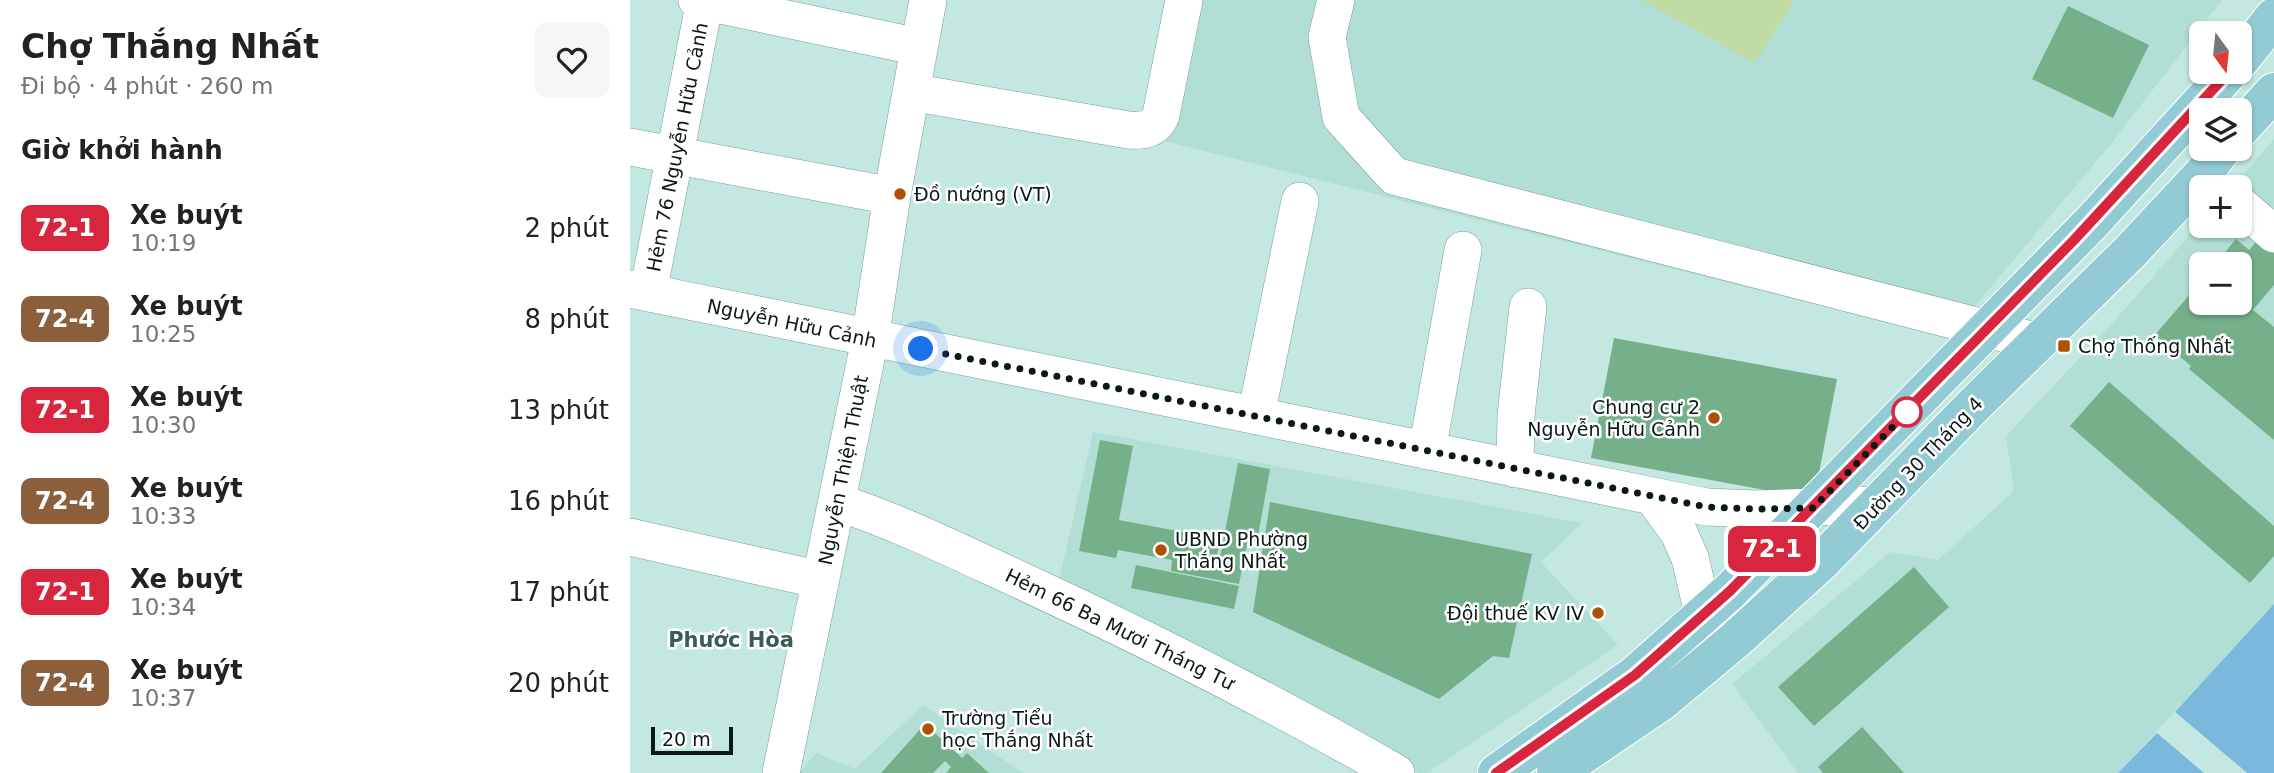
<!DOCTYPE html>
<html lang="vi">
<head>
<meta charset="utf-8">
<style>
	:root { --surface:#fff; --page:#f6f6f6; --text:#222; --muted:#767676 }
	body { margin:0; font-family:"DejaVu Sans",sans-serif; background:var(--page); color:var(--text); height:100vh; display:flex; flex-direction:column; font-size:26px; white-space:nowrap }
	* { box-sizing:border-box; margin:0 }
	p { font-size:23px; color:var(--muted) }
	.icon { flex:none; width:38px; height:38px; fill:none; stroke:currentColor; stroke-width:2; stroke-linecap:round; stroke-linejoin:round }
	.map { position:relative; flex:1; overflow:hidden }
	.drawer { display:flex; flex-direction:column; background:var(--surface); width:630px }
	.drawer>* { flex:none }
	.badge { padding:0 14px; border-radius:10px; font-size:24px; line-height:46px }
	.needle { width:46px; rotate:165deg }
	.tools { position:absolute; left:1559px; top:21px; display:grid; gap:14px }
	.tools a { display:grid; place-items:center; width:63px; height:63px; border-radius:10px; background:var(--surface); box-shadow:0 2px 5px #0004; font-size:35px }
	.scale { position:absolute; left:21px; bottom:18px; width:82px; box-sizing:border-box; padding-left:7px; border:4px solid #0a1816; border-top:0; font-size:19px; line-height:24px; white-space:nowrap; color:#0a1816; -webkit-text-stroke:5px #fff; paint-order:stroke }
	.you { position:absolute; width:35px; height:35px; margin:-18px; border:5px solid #fff; border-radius:50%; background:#1a73e8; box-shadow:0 0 0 10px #1a73e833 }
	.map>.badge { position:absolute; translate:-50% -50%; box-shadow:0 0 0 4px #fff }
	h2 { padding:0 21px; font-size:26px; line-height:63px }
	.round { display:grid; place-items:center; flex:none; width:74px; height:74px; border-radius:10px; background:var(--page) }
	.overview { display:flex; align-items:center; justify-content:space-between; height:119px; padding:0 21px }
	h1 { font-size:33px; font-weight:700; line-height:52px }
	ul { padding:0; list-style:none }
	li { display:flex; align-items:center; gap:21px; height:91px; padding:0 21px }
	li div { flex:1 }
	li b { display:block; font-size:26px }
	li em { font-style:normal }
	li .badge { min-width:77px; font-weight:700; text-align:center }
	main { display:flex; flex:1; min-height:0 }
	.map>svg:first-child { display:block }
	.built { fill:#b1dfd6; fill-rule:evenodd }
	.green { fill:#c1dba5 }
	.water { fill:#7ab9dd }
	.pier { fill:#c3e8e1 }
	.building { fill:#75b08a }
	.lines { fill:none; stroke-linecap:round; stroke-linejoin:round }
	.minor-casing { stroke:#7a9d96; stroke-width:38 }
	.major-casing { stroke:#fff; stroke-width:40 }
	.minor { stroke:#fff; stroke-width:37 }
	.major { stroke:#92cbd3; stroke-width:38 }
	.line-casing { stroke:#fff; stroke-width:16 }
	.line { stroke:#d7263d; stroke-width:10 }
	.walk { stroke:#0a1816; stroke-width:7; stroke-dasharray:0 12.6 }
	.poi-dot { fill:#af5002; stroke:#fff; stroke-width:2.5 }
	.stop-dot { fill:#fff; stroke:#d7263d; stroke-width:3.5 }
	.labels { text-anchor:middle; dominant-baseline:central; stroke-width:5; stroke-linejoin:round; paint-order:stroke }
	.street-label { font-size:19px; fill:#0a1816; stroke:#fff }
	.poi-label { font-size:19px; fill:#0a1816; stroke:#fff; text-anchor:start }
	.neighbourhood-label { font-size:21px; font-weight:bold; fill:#3a5c56; stroke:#fff }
</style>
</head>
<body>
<main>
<section class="drawer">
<div class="overview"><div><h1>Chợ Thắng Nhất</h1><p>Đi bộ · 4 phút · 260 m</p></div><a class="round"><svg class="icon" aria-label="heart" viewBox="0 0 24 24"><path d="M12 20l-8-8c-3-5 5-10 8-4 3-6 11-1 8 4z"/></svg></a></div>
<h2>Giờ khởi hành</h2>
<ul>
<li><span class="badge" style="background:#d7263d;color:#fff">72-1</span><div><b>Xe buýt</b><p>10:19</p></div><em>2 phút</em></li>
<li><span class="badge" style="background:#8b5e3c;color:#fff">72-4</span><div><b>Xe buýt</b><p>10:25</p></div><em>8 phút</em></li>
<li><span class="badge" style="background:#d7263d;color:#fff">72-1</span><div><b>Xe buýt</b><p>10:30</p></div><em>13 phút</em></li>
<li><span class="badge" style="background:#8b5e3c;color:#fff">72-4</span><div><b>Xe buýt</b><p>10:33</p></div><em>16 phút</em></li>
<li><span class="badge" style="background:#d7263d;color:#fff">72-1</span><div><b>Xe buýt</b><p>10:34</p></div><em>17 phút</em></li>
<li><span class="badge" style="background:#8b5e3c;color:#fff">72-4</span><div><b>Xe buýt</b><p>10:37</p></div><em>20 phút</em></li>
</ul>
</section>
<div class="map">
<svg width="1644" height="773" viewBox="0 0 1644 773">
	<rect width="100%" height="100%" fill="#c3e8e1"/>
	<path class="built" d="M 541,0 L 1592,0 L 1481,144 L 1318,338 L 526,139 Z
		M 1644,139 L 1644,604 L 1488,773 L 1168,773 L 1102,684 L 1260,552 L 1308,560 L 1384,491 L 1376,436 L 1479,327 L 1571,222 L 1572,226 L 1610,226 L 1610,187 L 1602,187 ZM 1572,264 L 1610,264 L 1610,303 L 1572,303 Z
		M 463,432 L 952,523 L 911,562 L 988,645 L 797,773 L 788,773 L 577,653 L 429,580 Z
		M 293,705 L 393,773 L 169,773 L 186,753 L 225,769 Z"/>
	<path class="green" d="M 1011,0 L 1165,0 L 1125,63 Z"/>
	<path class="water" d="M 1644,604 L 1644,773 L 1617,773 L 1545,712 Z
		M 1527,733 L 1574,773 L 1488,773 Z"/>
	<path class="pier" d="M 1545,712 L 1617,773 L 1611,773 L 1543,715 Z"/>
	<path class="building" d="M 1438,6 L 1519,45 L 1483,118 L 1402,79 Z
		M 1632,235 L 1644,245 L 1644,285 L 1623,310 L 1644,327 L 1644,440 L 1559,369 L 1561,366 L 1525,335 L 1572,280 L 1572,303 L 1610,303 L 1610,264 L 1585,264 L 1606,239 L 1619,250 Z
		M 984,338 L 1207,379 L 1184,499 L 961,458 Z
		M 1479,382 L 1644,526 L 1644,556 L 1620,583 L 1440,426 Z
		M 470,440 L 503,446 L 489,520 L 590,539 L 585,568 L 588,569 L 608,463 L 640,469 L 627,542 L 618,540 L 609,584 L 541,571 L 542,560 L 488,550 L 486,558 L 449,551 Z
		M 640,502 L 902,554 L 879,658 L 863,656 L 809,699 L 623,612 Z
		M 506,565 L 609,586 L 604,609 L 501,588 Z
		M 1284,567 L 1319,607 L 1184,726 L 1148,687 Z
		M 295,724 L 332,758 L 337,753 L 359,773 L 316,773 L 321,767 L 315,761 L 303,773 L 251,773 Z
		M 1232,727 L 1274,773 L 1193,773 L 1188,767 Z"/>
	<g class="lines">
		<defs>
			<path id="minor" d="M 67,0 L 289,47
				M 706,0 L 697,37 L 711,117 L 764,176 L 1408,342
				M 281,92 L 498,130 C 514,131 525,130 531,115 L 554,0
				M 0,147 L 262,196
				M 1610,205 L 1644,234
				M 0,289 L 1077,507 L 1125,509 L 1246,505
				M 18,293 L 75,0
				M 626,416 L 670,201
				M 797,451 L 833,250
				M 885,469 L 886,415 L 898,307
				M 1023,497 L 1049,533 L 1060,558 L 1073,613 L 1094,632
				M 207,502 C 271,523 331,553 392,581 C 520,640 644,703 766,773
				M 0,537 L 191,580
				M 151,773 L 240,339 L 262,196 L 298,0"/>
			<path id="major" d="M 1610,60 L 1644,17
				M 1610,129 L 1644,92
				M 867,773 L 1005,675 L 1100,591 L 1462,222 L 1599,72
				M 926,773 L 1032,701 L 1104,641 L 1191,562 L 1343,406 L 1500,252 L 1573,174 L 1592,149"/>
		</defs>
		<use href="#minor" class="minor-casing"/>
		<use href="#major" class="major-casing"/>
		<use href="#minor" class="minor"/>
		<use href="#major" class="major"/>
	</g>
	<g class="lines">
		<defs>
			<path id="line" d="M 866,773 L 1005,675 L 1100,591 L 1444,240 L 1599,72"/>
		</defs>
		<use href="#line" class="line-casing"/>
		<use href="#line" class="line"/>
		<path class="walk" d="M 291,349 L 1077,507 L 1125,509 L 1183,508 L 1280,409 L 1277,412"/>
	</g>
	<g class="poi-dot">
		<circle cx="270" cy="194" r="7"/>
		<rect x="1427" y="339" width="14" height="14" rx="3.5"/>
		<circle cx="1084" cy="418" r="7"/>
		<circle cx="531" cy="550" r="7"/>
		<circle cx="968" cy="613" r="7"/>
		<circle cx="298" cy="729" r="7"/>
	</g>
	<circle class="stop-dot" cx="1277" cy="412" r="14"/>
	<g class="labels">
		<g class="street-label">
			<text transform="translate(47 147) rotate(-79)">Hẻm 76 Nguyễn Hữu Cảnh</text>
			<text transform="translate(162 323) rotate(12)">Nguyễn Hữu Cảnh</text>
			<text transform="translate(1288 463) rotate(-46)">Đường 30 Tháng 4</text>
			<text transform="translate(213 470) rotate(-79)">Nguyễn Thiện Thuật</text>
			<text transform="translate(490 629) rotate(26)">Hẻm 66 Ba Mươi Tháng Tư</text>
		</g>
		<g class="poi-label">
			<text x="284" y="194">Đồ nướng (VT)</text>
			<text x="1448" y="346">Chợ Thống Nhất</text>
			<text x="1070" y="407" text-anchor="end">Chung cư 2<tspan x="1070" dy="22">Nguyễn Hữu Cảnh</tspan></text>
			<text x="545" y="539">UBND Phường<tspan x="545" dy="22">Thắng Nhất</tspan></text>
			<text x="954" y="613" text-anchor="end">Đội thuế KV IV</text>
			<text x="312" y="718">Trường Tiểu<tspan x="312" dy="22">học Thắng Nhất</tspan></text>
		</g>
		<g class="neighbourhood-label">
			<text x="101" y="640">Phước Hòa</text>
		</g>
	</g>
</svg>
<div class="tools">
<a><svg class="needle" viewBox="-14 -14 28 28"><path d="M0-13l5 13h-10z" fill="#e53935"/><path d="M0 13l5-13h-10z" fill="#767676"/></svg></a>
<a><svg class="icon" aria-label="layers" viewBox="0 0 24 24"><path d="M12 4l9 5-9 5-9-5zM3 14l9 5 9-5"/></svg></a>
<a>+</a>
<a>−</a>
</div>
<div class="scale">20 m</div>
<div class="you" style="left:291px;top:349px"></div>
<b class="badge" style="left:1142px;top:549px;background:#d7263d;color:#fff">72-1</b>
</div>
</main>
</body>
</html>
